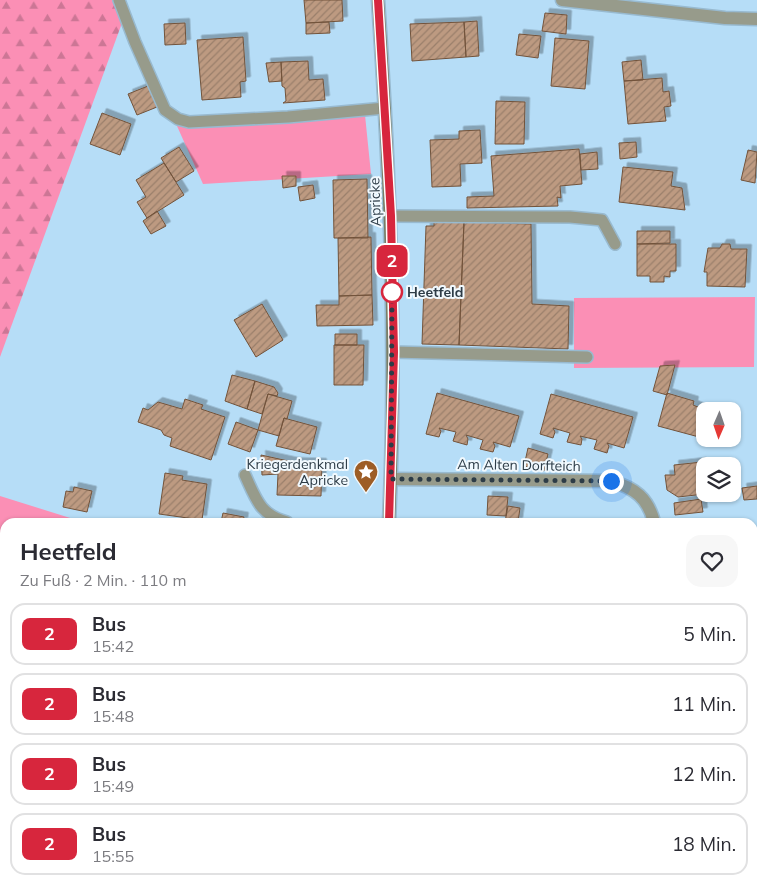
<!DOCTYPE html>
<html lang="de">
<head>
<meta charset="utf-8">
<style>
	:root { --surface:#fff; --page:#f7f7f7; --text:#2b2b33; --muted:#7c7c81; --line:#e1e1e2 }
	body { margin:0; font-family:Mulish,sans-serif; background:var(--page); color:var(--text); height:100vh; display:flex; flex-direction:column; font-size:19px; white-space:nowrap }
	* { box-sizing:border-box; margin:0 }
	p { font-size:16px; color:var(--muted) }
	.icon { flex:none; width:28px; height:28px; fill:none; stroke:currentColor; stroke-width:2; stroke-linecap:round; stroke-linejoin:round }
	.map { position:relative; flex:1; overflow:hidden }
	.details { position:absolute; left:0px; top:518px; width:758px; height:376px; display:flex; flex-direction:column; background:var(--surface); border-radius:15px 15px 0 0; box-shadow:0 1px 4px #0004 }
	.details>* { flex:none }
	.badge { padding:0 10px; border-radius:8px; font-size:18px; line-height:32px }
	.needle { width:32px; rotate:182deg }
	.tools { position:absolute; left:696px; top:402px; display:grid; gap:10px }
	.tools a { display:grid; place-items:center; width:45px; height:45px; border-radius:10px; background:var(--surface); box-shadow:0 1px 4px #0004; font-size:25px }
	.you { position:absolute; width:25px; height:25px; margin:-12px; border:4px solid #fff; border-radius:50%; background:#1a73e8; box-shadow:0 0 0 8px #1a73e833 }
	.map>.badge { position:absolute; translate:-50% -50%; box-shadow:0 0 0 2px #fff }
	.round { display:grid; place-items:center; flex:none; width:52px; height:52px; border-radius:15px; background:var(--page) }
	.summary { display:flex; align-items:center; justify-content:space-between; height:85px; padding:0 20px }
	h1 { font-size:24px; font-weight:700; line-height:38px }
	ul { padding:0; list-style:none }
	li { display:flex; align-items:center; gap:15px; height:62px; margin:0 10px 8px; padding:0 10px; border:2px solid var(--line); border-radius:15px }
	li div { flex:1 }
	li b { display:block; font-size:19px }
	li em { font-style:normal }
	li .badge { min-width:55px; font-weight:700; text-align:center }
	.map>svg:first-child { display:block }
	.grass { fill:#fb8fb5 }
	.forest { fill:url(#forest-firs) }
	.building { fill:url(#building-hatch); stroke:#72533b; filter:url(#shadow) }
	.lines { fill:none; stroke-linecap:round; stroke-linejoin:round }
	.lane-casing { stroke:#98bad0; stroke-width:14 }
	.street-casing { stroke:#98bad0; stroke-width:15 }
	.secondary-casing { stroke:#98bad0; stroke-width:15 }
	.lane { stroke:#979b8b; stroke-width:11 }
	.street { stroke:#979b8b; stroke-width:12 }
	.secondary { stroke:#797e66; stroke-width:12 }
	.line-casing { stroke:#fff; stroke-width:11 }
	.line { stroke:#d7263d; stroke-width:8 }
	.walk { stroke:#2d3c47; stroke-width:5; stroke-dasharray:0 9 }
	.stop-dot { fill:#fff; stroke:#d7263d; stroke-width:2.5 }
	.labels { text-anchor:middle; dominant-baseline:central; stroke-width:4; stroke-linejoin:round; paint-order:stroke }
	.street-label { font-size:14px; fill:#2d3c47; stroke:#f1f9fe }
	.stop-label { font-size:14px; font-weight:bold; fill:#2d3c47; stroke:#f1f9fe; text-anchor:start }
	.poi-label { font-size:14px; fill:#2d3c47; stroke:#f1f9fe; text-anchor:end }
</style>
</head>
<body>
<div class="map">
<svg width="757" height="893" viewBox="0 0 757 893">
	<defs>
		<pattern id="forest-firs" width="22" height="20" patternUnits="userSpaceOnUse" patternTransform="scale(1.25)"><rect width="22" height="20" fill="#fb8fb5"/><path d="M5 1l3.5 6h-7zM16 11l3.5 6h-7z" fill="#cc7695"/></pattern>
		<pattern id="building-hatch" width="6" height="6" patternUnits="userSpaceOnUse" patternTransform="scale(1.25)"><rect width="6" height="6" fill="#bd9a81"/><path d="M-1 1l2-2M0 6l6-6M5 7l2-2" fill="none" stroke="#9a7f6b"/></pattern>
		<filter id="shadow"><feDropShadow dx="4.5" dy="-4.5" stdDeviation="0" flood-color="#0004"/></filter>
	</defs>
	<rect width="100%" height="100%" fill="#b6ddf7"/>
	<path class="grass" d="M 365,115 L 371,174 L 203,184 L 177,126 Z
		M 755,297 L 754,367 L 574,368 L 574,298 Z
		M 0,496 L 83,522 L 5,522 L 5,889 L 13,889 L 12,893 L 0,893 Z"/>
	<path class="forest" d="M 0,0 L 112,0 L 122,23 L 0,357 Z"/>
	<path class="building" d="M 304,0 L 342,0 L 343,21 L 306,23 Z
		M 545,13 L 567,15 L 566,34 L 542,31 Z
		M 477,21 L 479,56 L 466,57 L 464,22 Z
		M 329,22 L 330,33 L 306,34 L 306,23 Z
		M 464,22 L 466,57 L 412,61 L 410,24 Z
		M 185,23 L 186,44 L 165,45 L 164,24 Z
		M 519,34 L 541,36 L 538,58 L 516,55 Z
		M 243,37 L 246,81 L 240,82 L 241,97 L 202,100 L 197,40 Z
		M 555,38 L 589,41 L 585,89 L 551,86 Z
		M 641,60 L 643,80 L 624,81 L 622,62 Z
		M 308,61 L 309,80 L 323,79 L 325,100 L 283,103 L 286,101 L 285,88 L 282,86 L 281,62 Z
		M 281,62 L 282,81 L 269,82 L 266,63 Z
		M 662,78 L 663,92 L 669,91 L 671,106 L 664,107 L 666,121 L 628,124 L 624,81 Z
		M 148,86 L 157,107 L 137,115 L 128,94 Z
		M 496,101 L 525,102 L 524,144 L 495,144 Z
		M 102,113 L 131,124 L 120,155 L 90,144 Z
		M 480,130 L 482,163 L 460,164 L 461,186 L 432,187 L 430,140 L 459,139 L 459,131 Z
		M 636,142 L 637,157 L 620,159 L 619,143 Z
		M 179,147 L 194,171 L 176,182 L 161,158 Z
		M 579,149 L 582,184 L 560,186 L 561,198 L 557,197 L 558,206 L 467,208 L 467,197 L 494,196 L 491,156 Z
		M 748,150 L 757,152 L 755,183 L 741,180 Z
		M 597,152 L 598,169 L 581,170 L 580,154 Z
		M 164,163 L 184,195 L 147,218 L 137,202 L 146,197 L 136,180 Z
		M 623,167 L 673,172 L 671,186 L 682,188 L 685,210 L 619,202 Z
		M 282,176 L 296,176 L 296,186 L 283,188 Z
		M 367,179 L 368,238 L 334,238 L 333,180 Z
		M 313,185 L 315,198 L 300,201 L 298,187 Z
		M 157,211 L 166,226 L 151,234 L 143,221 Z
		M 434,221 L 464,222 L 459,345 L 422,344 L 426,226 L 434,226 Z
		M 464,222 L 531,224 L 532,304 L 569,306 L 568,349 L 459,345 Z
		M 637,231 L 670,231 L 670,243 L 637,244 Z
		M 371,237 L 372,295 L 339,296 L 338,238 Z
		M 637,244 L 676,244 L 676,271 L 670,271 L 670,277 L 664,276 L 664,282 L 650,282 L 650,276 L 637,276 Z
		M 722,244 L 730,244 L 731,249 L 747,249 L 745,287 L 707,286 L 707,272 L 704,272 L 708,248 L 720,248 Z
		M 372,295 L 373,325 L 317,326 L 316,305 L 339,305 L 339,296 Z
		M 262,304 L 283,340 L 256,357 L 234,320 Z
		M 335,334 L 357,334 L 357,345 L 335,345 Z
		M 334,345 L 364,345 L 363,385 L 334,385 Z
		M 675,365 L 667,395 L 653,391 L 660,366 Z
		M 232,375 L 255,381 L 247,409 L 225,401 Z
		M 255,381 L 274,387 L 278,393 L 277,396 L 268,394 L 262,414 L 247,409 Z
		M 437,393 L 519,416 L 510,447 L 493,442 L 495,446 L 493,452 L 480,449 L 483,440 L 466,435 L 468,439 L 467,445 L 453,441 L 456,432 L 439,428 L 441,431 L 439,437 L 426,434 Z
		M 667,393 L 694,401 L 693,405 L 708,411 L 705,411 L 705,423 L 703,423 L 699,437 L 658,426 Z
		M 268,394 L 292,401 L 287,419 L 284,418 L 279,436 L 258,430 Z
		M 551,394 L 633,417 L 624,448 L 607,443 L 609,446 L 607,453 L 594,449 L 597,440 L 580,436 L 582,439 L 581,445 L 567,442 L 570,433 L 553,428 L 555,432 L 553,438 L 540,434 Z
		M 185,399 L 203,405 L 201,409 L 225,417 L 211,460 L 170,446 L 172,438 L 164,435 L 161,430 L 138,422 L 143,408 L 148,410 L 158,402 L 182,409 Z
		M 284,418 L 317,427 L 310,454 L 276,446 Z
		M 236,422 L 258,430 L 250,452 L 228,444 Z
		M 528,448 L 548,454 L 544,471 L 524,466 Z
		M 261,455 L 293,462 L 322,463 L 321,496 L 277,495 L 278,474 L 262,475 Z
		M 702,462 L 705,494 L 678,497 L 667,490 L 665,475 L 675,475 L 674,465 Z
		M 717,463 L 718,466 L 705,466 L 704,478 L 703,464 Z
		M 165,473 L 183,476 L 182,480 L 207,484 L 202,520 L 159,514 Z
		M 757,486 L 757,499 L 744,500 L 742,488 Z
		M 74,487 L 92,491 L 87,512 L 63,507 L 66,491 L 73,492 Z
		M 488,496 L 508,497 L 506,516 L 487,515 Z
		M 701,499 L 703,512 L 675,515 L 674,503 Z
		M 508,506 L 520,508 L 518,522 L 505,522 Z
		M 223,513 L 244,517 L 243,522 L 221,522 Z
		M 752,742 L 757,743 L 757,777 L 752,776 Z
		M 102,889 L 136,889 L 136,893 L 102,893 Z
		M 178,889 L 220,889 L 220,893 L 178,893 Z
		M 271,889 L 305,889 L 304,893 L 271,893 Z
		M 365,889 L 422,889 L 421,893 L 364,893 Z
		M 524,889 L 554,889 L 552,893 L 527,893 L 523,892 Z
		M 554,889 L 582,889 L 581,893 L 552,893 Z
		M 596,889 L 620,889 L 620,893 L 595,891 Z"/>
	<g class="lines">
		<defs>
			<path id="lane" d="M 119,0 L 135,42 L 165,110 L 178,119 L 189,122 L 288,117 L 385,108
				M 391,216 L 570,217 L 602,220 L 615,244
				M 393,352 L 587,357
				M 245,475 C 256,499 260,515 287,522
				M 752,812 L 757,813
				M 160,889 L 160,893"/>
			<path id="street" d="M 562,0 L 725,18 L 757,19
				M 391,479 L 611,481 C 635,488 648,498 654,522
				M 252,893 L 253,889"/>
			<path id="secondary" d="M 378,0 C 390,175 397,347 389,522
				M 345,893 L 346,889"/>
		</defs>
		<use href="#lane" class="lane-casing"/>
		<use href="#street" class="street-casing"/>
		<use href="#secondary" class="secondary-casing"/>
		<use href="#lane" class="lane"/>
		<use href="#street" class="street"/>
		<use href="#secondary" class="secondary"/>
	</g>
	<g class="lines">
		<defs>
			<path id="line" d="M 378,0 L 391,216 L 394,352 L 389,522"/>
		</defs>
		<use href="#line" class="line-casing"/>
		<use href="#line" class="line"/>
		<path class="walk" d="M 392,292 L 391,479 L 611,481"/>
	</g>
	<defs>
		<symbol id="sight-pin" viewBox="-11 -11 22 30"><path d="M0 17L-7.5 6A9.5 9.5 0 1 1 7.5 6Z" fill="#9d5d26" stroke="#f1f9fe"/><path d="M0-6L1.8-2.2L6-1.7L2.9 1.2L3.7 5.4L0 3.3L-3.7 5.4L-2.9 1.2L-6-1.7L-1.8-2.2Z" fill="#fff"/></symbol>
	</defs>
	<g fill-rule="evenodd">
		<use href="#sight-pin" x="352" y="458" width="28" height="38"/>
	</g>
	<circle class="stop-dot" cx="392" cy="292" r="10"/>
	<g class="labels">
		<g class="street-label">
			<text transform="translate(375 202) rotate(-92)">Apricke</text>
			<text transform="translate(519 465) rotate(1)">Am Alten Dorfteich</text>
		</g>
		<g class="stop-label">
			<text x="407" y="292">Heetfeld</text>
		</g>
		<g class="poi-label">
			<text x="348" y="464">Kriegerdenkmal<tspan x="348" dy="16">Apricke</tspan></text>
		</g>
	</g>
</svg>
<div class="tools">
<a><svg class="needle" viewBox="-14 -14 28 28"><path d="M0-13l5 13h-10z" fill="#e53935"/><path d="M0 13l5-13h-10z" fill="#7c7c81"/></svg></a>
<a><svg class="icon" aria-label="layers" viewBox="0 0 24 24"><path d="M12 4l9 5-9 5-9-5zM3 14l9 5 9-5"/></svg></a>
</div>
<div class="you" style="left:611px;top:481px"></div>
<b class="badge" style="left:392px;top:261px;background:#d7263d;color:#fff">2</b>
<section class="details">
<div class="summary"><div><h1>Heetfeld</h1><p>Zu Fuß · 2 Min. · 110 m</p></div><a class="round"><svg class="icon" aria-label="heart" viewBox="0 0 24 24"><path d="M12 20l-8-8c-3-5 5-10 8-4 3-6 11-1 8 4z"/></svg></a></div>
<ul>
<li><span class="badge" style="background:#d7263d;color:#fff">2</span><div><b>Bus</b><p>15:42</p></div><em>5 Min.</em></li>
<li><span class="badge" style="background:#d7263d;color:#fff">2</span><div><b>Bus</b><p>15:48</p></div><em>11 Min.</em></li>
<li><span class="badge" style="background:#d7263d;color:#fff">2</span><div><b>Bus</b><p>15:49</p></div><em>12 Min.</em></li>
<li><span class="badge" style="background:#d7263d;color:#fff">2</span><div><b>Bus</b><p>15:55</p></div><em>18 Min.</em></li>
</ul>
</section>
</div>
</body>
</html>
